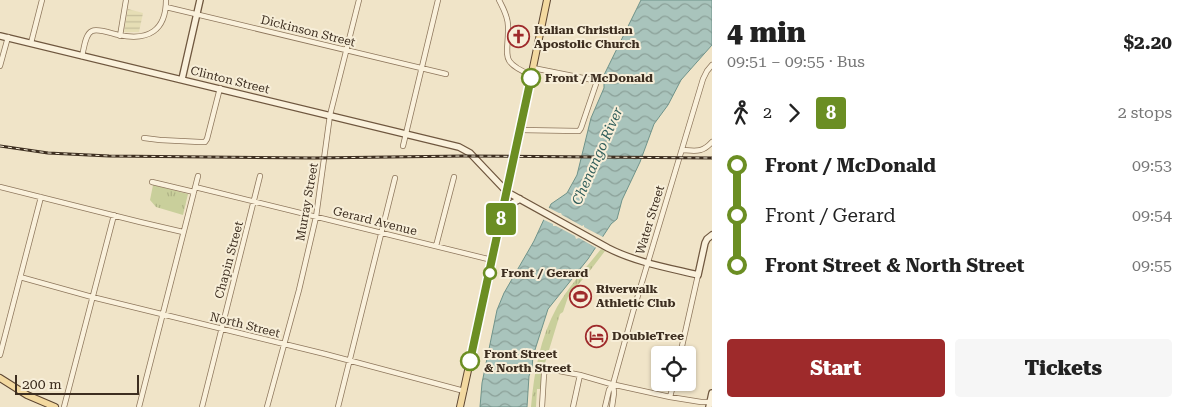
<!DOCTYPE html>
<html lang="en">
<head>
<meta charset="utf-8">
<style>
	:root { --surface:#fff; --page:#f6f6f6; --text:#222; --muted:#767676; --accent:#9e2a2b }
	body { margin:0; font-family:"Roboto Serif",serif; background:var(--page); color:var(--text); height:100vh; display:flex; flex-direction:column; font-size:19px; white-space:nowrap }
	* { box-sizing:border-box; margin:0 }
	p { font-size:16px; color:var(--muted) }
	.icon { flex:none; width:28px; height:28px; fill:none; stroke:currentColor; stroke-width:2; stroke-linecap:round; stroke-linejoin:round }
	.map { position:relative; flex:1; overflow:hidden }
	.sheet { display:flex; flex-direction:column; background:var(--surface); width:475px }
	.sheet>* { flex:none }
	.badge { padding:0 10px; border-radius:4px; font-size:18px; line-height:32px }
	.buttons { position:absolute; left:651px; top:346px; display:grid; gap:10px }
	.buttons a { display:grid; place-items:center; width:45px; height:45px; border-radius:5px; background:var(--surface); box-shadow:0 1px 4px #0004; font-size:25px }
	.scale { position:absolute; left:15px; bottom:12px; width:124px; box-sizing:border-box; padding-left:5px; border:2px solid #3d2e20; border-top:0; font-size:14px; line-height:18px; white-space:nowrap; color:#3d2e20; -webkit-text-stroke:4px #f7eed8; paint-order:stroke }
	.map>.badge { position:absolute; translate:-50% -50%; box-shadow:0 0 0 2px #fff }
	.legs { display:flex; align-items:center; gap:8px; height:55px; padding:0 15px; font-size:16px }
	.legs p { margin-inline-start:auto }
	.headline { display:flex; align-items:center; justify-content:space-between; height:85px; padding:0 15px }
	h1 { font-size:28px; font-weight:800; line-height:38px }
	.action { display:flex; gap:10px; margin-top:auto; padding:10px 15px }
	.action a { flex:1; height:58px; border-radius:5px; background:var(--accent); color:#fff; font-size:20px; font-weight:800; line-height:58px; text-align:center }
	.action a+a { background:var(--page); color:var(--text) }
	ul { padding:0 15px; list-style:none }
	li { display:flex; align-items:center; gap:18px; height:50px; font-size:19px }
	li i { display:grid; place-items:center; width:8px; height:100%; margin:0 6px; background:currentColor }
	li i::after { content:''; width:12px; height:12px; margin:-6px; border:4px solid; border-radius:50%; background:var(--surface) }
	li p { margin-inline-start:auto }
	li:first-child i { background:linear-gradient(#0000 50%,currentColor 0) }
	li:last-child i { background:linear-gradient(currentColor 50%,#0000 0) }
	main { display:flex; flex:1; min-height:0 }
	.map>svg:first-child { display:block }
	.farmland { fill:url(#farmland-rules) }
	.park { fill:url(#park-tufts) }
	.water { fill:url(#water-waves); stroke:#6f938a }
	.pier { fill:#f0e4c8 }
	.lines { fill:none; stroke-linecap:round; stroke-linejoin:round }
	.street-casing { stroke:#8d765c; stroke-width:6 }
	.secondary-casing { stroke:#6f573f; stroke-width:8 }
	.primary-casing { stroke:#5b4430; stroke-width:8 }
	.street { stroke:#faf1dc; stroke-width:4.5 }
	.secondary { stroke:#faf1dc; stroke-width:5.5 }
	.primary { stroke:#f3d9a0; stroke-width:6 }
	.rail-casing { stroke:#3d2e20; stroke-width:3 }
	.rail { stroke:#f7eed8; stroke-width:1; stroke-dasharray:4; stroke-linecap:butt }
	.line-1-casing { stroke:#fff; stroke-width:11 }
	.line-1 { stroke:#6b8e23; stroke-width:8 }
	.stop-1-dot { fill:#fff; stroke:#6b8e23; stroke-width:2.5 }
	.labels { text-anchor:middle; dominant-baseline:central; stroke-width:4; stroke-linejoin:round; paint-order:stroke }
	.poi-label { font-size:12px; font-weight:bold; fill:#3d2e20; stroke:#f7eed8; text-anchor:start }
	.street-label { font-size:12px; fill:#3d2e20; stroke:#f7eed8 }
	.stop-label { font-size:12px; font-weight:bold; fill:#3d2e20; stroke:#f7eed8; text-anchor:start }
	.water-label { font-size:14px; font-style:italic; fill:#2f5d5a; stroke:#f7eed8 }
</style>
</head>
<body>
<main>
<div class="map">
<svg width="712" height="407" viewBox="0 0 712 407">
	<defs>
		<pattern id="farmland-rules" width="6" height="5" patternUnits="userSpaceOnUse" patternTransform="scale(1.25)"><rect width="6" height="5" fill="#e6deb5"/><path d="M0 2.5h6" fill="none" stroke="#c6bf9b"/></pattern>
		<pattern id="park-tufts" width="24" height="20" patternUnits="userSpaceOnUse" patternTransform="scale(1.25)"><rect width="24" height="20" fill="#c9cf9b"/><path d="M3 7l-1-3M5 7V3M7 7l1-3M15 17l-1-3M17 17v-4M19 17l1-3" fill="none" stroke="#aeb285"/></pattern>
		<pattern id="water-waves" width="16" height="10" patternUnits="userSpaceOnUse" patternTransform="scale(1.25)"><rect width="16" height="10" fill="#a9c4bc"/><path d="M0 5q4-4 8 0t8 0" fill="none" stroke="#8ba098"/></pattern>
	</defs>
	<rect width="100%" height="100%" fill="#f0e4c8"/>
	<path class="farmland" d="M 128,9 L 143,13 L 139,32 L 124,32 Z"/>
	<path class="park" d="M 153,185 L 188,194 L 183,215 L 156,207 L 150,200 Z
		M 601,249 L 605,251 L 592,268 L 568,297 L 563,312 L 560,314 L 542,373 L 541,389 L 537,389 L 536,407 L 531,407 C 534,372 540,338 557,307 C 569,286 586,268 601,249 Z"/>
	<path class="water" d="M 641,0 L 712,0 L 712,45 L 681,80 L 668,105 L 654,124 L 640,162 L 622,200 L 617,219 L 611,224 L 588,259 L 548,309 L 533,356 L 532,368 L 529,376 L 527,407 L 480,407 L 482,383 L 497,310 L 504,293 L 534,241 L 551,204 L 567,193 L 577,175 L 591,118 L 604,88 L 604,75 Z"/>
	<path class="pier" d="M 547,207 L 559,213 L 561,213 L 562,215 L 582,226 L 584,225 L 584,227 L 605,238 L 598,249 L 579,238 L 576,239 L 575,236 L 556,226 L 553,226 L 553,224 L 542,219 Z"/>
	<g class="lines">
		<defs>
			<path id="street" d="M 499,0 C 503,8 508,16 508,26 C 509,56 498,61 531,75
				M 166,7 L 446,74
				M 120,36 L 126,0
				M 31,43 L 42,0
				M 82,56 C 84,49 85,34 92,31 C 98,28 113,34 119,35 C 148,41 166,31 166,0
				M 0,66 L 8,37
				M 520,130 L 579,131 L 581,128 L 596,84 L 595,81 L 593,80 L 533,68
				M 144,138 L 160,140 L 200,142 L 205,142 L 207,139 L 220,88
				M 403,146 L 438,0
				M 682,150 C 696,151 702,153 712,142
				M 152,182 L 194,192
				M 0,187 L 140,222 L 183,232
				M 195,187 L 492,260
				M 436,246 L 454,177
				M 20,277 L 92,297 L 325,354 L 464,391
				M 0,355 L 41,197
				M 680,355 L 698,275
				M 670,397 L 674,382
				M 64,407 L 114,215
				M 139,407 L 198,176
				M 202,407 L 260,176
				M 267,407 L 299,290 L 316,217 L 330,115 L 359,0
				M 338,407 L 395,178
				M 542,407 L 544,374 L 547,369 L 549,369 L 580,375 L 611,384 L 670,397 L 701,402 L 710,402
				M 573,407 L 580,375
				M 605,407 L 609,390 L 613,384 L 633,312 L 703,79 L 707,71 L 712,65
				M 612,407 L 614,393 L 613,384"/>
			<path id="secondary" d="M 0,36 L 459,147 L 470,153 L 507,192 L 608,248 C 635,262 669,268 698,275 L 705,243 L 707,239 L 712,235
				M 182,79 L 200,0
				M 502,213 L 511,204 L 520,199
				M 709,407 L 712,393"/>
			<path id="primary" d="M 0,378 L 27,395 L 55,407
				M 460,407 L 512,169 L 547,0"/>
		</defs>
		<use href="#street" class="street-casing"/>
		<use href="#secondary" class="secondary-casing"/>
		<use href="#primary" class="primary-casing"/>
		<use href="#street" class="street"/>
		<use href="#secondary" class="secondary"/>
		<use href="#primary" class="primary"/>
		<defs>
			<path id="rail" d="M 0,146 L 48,153 L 109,156 L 315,158 L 464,156 L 712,158"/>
		</defs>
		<use href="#rail" class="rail-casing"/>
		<use href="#rail" class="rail"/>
	</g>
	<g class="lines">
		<defs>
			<path id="line-1" d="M 470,361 L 531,78"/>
		</defs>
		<use href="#line-1" class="line-1-casing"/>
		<use href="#line-1" class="line-1"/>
	</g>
	<defs>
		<symbol id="church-ring" viewBox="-11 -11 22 22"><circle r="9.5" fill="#f7eed8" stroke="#9e2a2b" stroke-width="1.5"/><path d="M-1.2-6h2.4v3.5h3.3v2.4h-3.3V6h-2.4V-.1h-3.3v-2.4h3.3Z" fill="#9e2a2b"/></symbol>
		<symbol id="stadium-ring" viewBox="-11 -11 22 22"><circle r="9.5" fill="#f7eed8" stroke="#9e2a2b" stroke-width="1.5"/><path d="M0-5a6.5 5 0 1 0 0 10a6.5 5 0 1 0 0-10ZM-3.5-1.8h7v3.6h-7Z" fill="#9e2a2b"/></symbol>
		<symbol id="hotel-ring" viewBox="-11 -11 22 22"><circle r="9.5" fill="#f7eed8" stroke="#9e2a2b" stroke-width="1.5"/><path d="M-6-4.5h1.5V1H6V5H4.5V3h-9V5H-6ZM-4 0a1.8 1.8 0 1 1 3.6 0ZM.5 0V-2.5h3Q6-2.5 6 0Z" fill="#9e2a2b"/></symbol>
	</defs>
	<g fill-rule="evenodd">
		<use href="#church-ring" x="506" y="24" width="25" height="25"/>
		<use href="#stadium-ring" x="568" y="284" width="25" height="25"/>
		<use href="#hotel-ring" x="584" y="324" width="25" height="25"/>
	</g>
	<g class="stop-1-dot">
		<circle cx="531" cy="78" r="9"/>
		<circle cx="490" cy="273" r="6"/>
		<circle cx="470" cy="361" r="9"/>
	</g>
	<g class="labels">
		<g class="poi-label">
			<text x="534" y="30">Italian Christian<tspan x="534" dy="14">Apostolic Church</tspan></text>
			<text x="596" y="289">Riverwalk<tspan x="596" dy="14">Athletic Club</tspan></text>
			<text x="612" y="336">DoubleTree</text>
		</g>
		<g class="street-label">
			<text transform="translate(308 31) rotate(14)">Dickinson Street</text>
			<text transform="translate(230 80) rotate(14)">Clinton Street</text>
			<text transform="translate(307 202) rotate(-80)">Murray Street</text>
			<text transform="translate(650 220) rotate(-73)">Water Street</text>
			<text transform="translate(375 221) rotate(14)">Gerard Avenue</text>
			<text transform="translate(229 260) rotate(-75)">Chapin Street</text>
			<text transform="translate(245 325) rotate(14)">North Street</text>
		</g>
		<g class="stop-label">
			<text x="545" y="78">Front / McDonald</text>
			<text x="501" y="273">Front / Gerard</text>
			<text x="484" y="354">Front Street<tspan x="484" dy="14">&amp; North Street</tspan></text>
		</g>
		<g class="water-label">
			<text transform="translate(597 156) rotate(-66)">Chenango River</text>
		</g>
	</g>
</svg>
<div class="buttons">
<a><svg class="icon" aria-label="locate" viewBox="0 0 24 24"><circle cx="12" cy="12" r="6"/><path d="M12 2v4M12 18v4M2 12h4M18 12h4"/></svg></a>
</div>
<div class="scale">200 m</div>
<b class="badge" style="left:501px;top:219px;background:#6b8e23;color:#fff">8</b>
</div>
<section class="sheet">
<div class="headline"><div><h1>4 min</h1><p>09:51 – 09:55 · Bus</p></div><b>$2.20</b></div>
<div class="legs"><svg class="icon" aria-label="walk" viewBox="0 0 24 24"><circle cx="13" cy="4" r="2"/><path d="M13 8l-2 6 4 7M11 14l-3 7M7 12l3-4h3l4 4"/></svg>2<svg class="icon" aria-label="forward" viewBox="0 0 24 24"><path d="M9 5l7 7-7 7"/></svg><b class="badge" style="background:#6b8e23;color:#fff">8</b><p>2 stops</p></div>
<ul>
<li><i style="color:#6b8e23"></i><b>Front / McDonald</b><p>09:53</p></li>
<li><i style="color:#6b8e23"></i><span>Front / Gerard</span><p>09:54</p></li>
<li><i style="color:#6b8e23"></i><b>Front Street &amp; North Street</b><p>09:55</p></li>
</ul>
<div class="action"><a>Start</a><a>Tickets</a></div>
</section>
</main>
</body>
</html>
